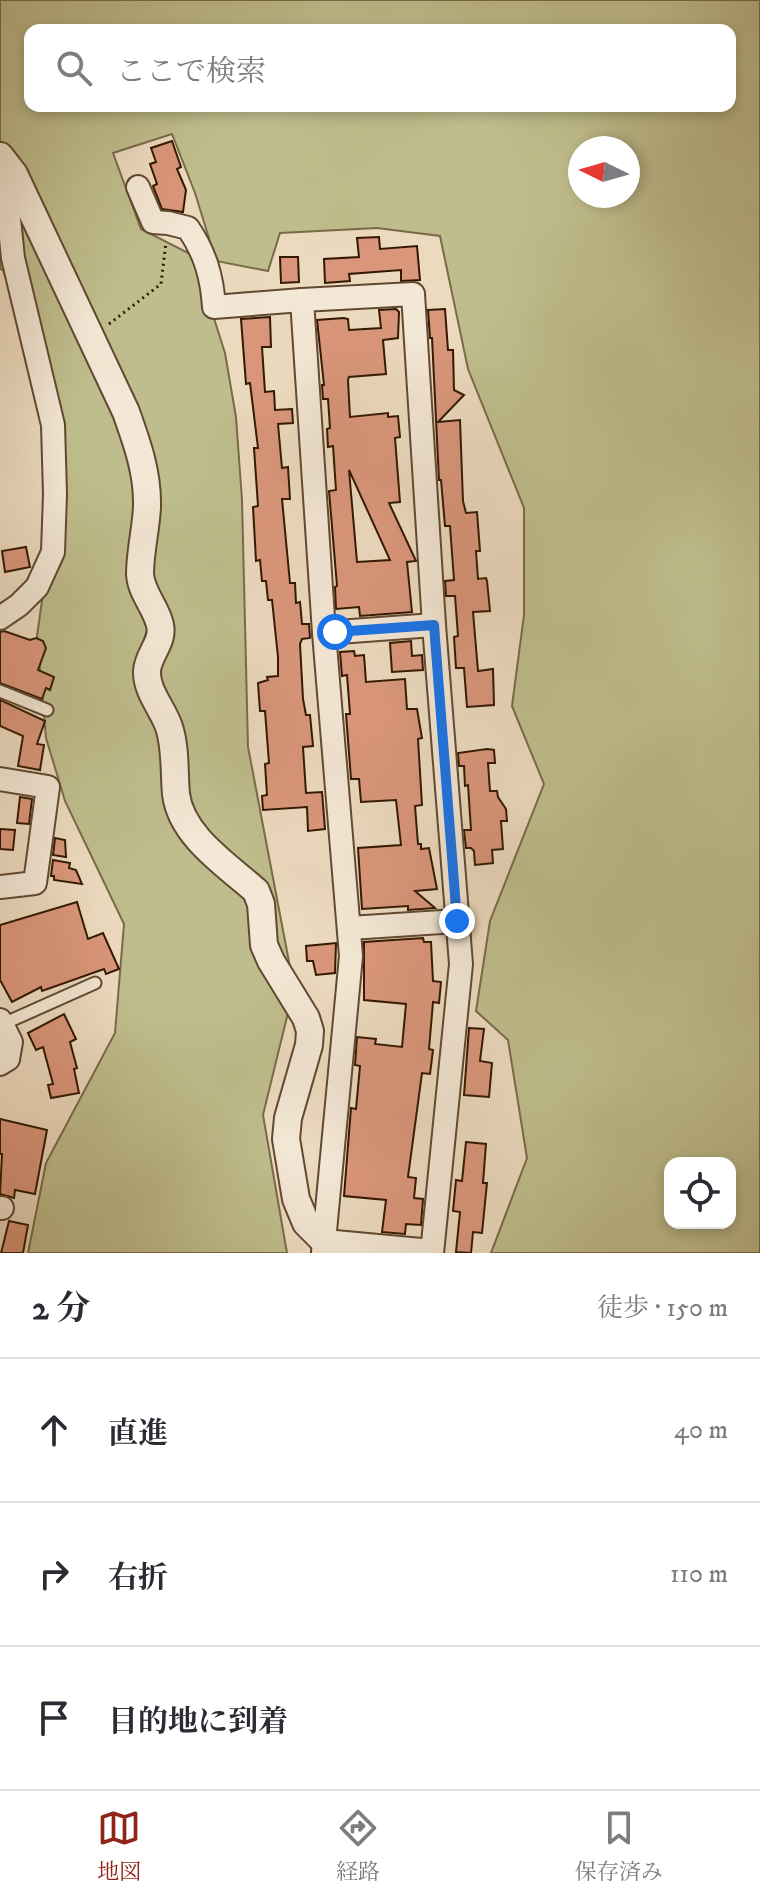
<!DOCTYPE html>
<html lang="ja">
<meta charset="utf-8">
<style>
:root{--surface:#fff;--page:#f2f2f3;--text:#2b2b33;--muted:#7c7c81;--line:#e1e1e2;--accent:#8f2418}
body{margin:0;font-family:"IM FELL DW Pica","Noto Serif JP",serif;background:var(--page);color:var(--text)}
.controls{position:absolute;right:24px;bottom:24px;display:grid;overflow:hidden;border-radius:16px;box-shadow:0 4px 12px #0003}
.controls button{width:72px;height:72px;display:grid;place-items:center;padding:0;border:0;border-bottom:2px solid var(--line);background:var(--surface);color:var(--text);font:40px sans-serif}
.compass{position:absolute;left:568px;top:136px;width:72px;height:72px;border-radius:50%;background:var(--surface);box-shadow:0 4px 12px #0003;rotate:275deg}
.stop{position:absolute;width:24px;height:24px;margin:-18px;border:6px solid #1a73e8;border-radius:50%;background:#fff}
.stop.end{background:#1a73e8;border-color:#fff;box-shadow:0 2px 8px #0008}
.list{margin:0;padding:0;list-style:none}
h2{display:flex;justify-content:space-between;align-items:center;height:104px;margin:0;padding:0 32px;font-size:34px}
h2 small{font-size:26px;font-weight:400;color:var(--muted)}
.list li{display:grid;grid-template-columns:52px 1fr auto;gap:24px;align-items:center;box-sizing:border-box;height:144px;padding:0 32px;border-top:2px solid var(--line)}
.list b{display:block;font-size:30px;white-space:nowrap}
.list em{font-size:26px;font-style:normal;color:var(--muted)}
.icon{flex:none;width:44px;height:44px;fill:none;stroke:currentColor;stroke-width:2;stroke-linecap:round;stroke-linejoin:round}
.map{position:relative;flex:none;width:760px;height:1253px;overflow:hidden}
.search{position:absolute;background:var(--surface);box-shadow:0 4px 12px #0003;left:24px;right:24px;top:24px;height:88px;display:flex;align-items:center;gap:20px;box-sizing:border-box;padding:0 28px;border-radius:16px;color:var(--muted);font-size:30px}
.sheet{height:536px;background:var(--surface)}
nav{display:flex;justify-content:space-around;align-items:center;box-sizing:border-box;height:112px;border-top:2px solid var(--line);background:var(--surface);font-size:22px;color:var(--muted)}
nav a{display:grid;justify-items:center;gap:4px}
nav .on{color:var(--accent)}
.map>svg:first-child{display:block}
.green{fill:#bfbd8d;stroke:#796b48;stroke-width:2;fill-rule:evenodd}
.building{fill:#da967b;stroke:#331902;stroke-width:2;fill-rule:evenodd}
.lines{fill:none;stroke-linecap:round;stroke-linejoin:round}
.service-casing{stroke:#614931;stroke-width:15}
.minor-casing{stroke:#614931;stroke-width:26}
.tertiary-casing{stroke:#614931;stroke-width:30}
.path{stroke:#331902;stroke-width:3;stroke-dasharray:2 4;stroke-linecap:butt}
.service{stroke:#f3e7d5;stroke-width:11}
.minor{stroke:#f3e7d5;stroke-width:22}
.tertiary{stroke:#f3e7d5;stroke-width:26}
.route{stroke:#1a73e8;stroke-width:10}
</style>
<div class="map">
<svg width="760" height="1253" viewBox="0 0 760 1253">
<rect width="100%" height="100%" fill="#ecdabf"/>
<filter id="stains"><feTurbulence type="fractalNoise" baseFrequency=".0025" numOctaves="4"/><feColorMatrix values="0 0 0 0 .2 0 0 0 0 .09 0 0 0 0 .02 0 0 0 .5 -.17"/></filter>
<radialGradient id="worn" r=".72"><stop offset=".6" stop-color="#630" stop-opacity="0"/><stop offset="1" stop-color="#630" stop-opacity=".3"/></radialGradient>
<path class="green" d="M 0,0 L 760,0 L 760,1253 L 491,1253 L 527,1158 L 508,1040 L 476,1011 L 490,921 L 544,784 L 512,706 L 524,615 L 524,508 L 468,369 L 440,236 L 377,228 L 280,233 L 268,271 L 216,261 L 195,193 L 172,134 L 113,153 L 141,229 L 194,256 L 225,353 L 236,417 L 242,500 L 248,747 L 294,988 L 263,1115 L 287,1253 L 28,1253 L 46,1163 L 115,1033 L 124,924 L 65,801 L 46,738 L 37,636 L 65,437 L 3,270 L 0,269 ZM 30,30 L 730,30 L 730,106 L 30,106 ZM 580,148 L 628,148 L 628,196 L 580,196 ZM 670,1163 L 730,1163 L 730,1223 L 670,1223 Z"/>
<g class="building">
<path d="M 172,141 L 181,167 L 177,169 L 186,190 L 183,212 L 162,209 L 153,186 L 157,184 L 150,164 L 156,162 L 151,148 Z"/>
<path d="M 379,237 L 380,249 L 417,246 L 420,280 L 401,281 L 401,270 L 349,274 L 350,281 L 325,283 L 324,259 L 359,257 L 357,238 Z"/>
<path d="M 280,257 L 298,257 L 299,282 L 281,283 Z"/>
<path d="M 396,309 L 399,312 L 398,338 L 383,340 L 386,374 L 349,377 L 348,380 L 350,417 L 388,413 L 388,417 L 398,416 L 400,437 L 395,438 L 400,502 L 389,503 L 416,561 L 407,562 L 412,612 L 360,616 L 359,607 L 336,609 L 335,587 L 337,586 L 329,491 L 336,490 L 333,446 L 328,447 L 327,429 L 330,428 L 328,399 L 323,399 L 322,385 L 324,385 L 317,320 L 344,318 L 348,319 L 349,330 L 381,328 L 379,310 ZM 349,470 L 390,560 L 357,562 Z"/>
<path d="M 445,309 L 448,350 L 453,350 L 454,390 L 464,395 L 438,422 L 460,420 L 463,501 L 466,513 L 477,512 L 480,551 L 476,551 L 478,579 L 486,578 L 487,581 L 490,611 L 473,612 L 478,671 L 493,669 L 494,705 L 467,707 L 464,668 L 456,668 L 454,637 L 458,636 L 455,596 L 446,596 L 445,581 L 454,580 L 450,526 L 445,526 L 441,480 L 439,480 L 432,338 L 430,338 L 428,310 Z"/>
<path d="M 270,317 L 271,347 L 262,347 L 265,392 L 274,391 L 275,410 L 292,409 L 293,423 L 278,424 L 282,468 L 288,467 L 290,499 L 282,499 L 290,583 L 295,583 L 296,603 L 300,602 L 302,624 L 309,624 L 310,638 L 302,639 L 300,644 L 303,699 L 306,715 L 310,715 L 313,746 L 303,747 L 306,793 L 322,792 L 325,829 L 308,831 L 307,807 L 263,810 L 262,796 L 267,795 L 265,764 L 269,763 L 265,711 L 260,711 L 258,683 L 268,680 L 267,677 L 278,676 L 278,657 L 272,600 L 268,600 L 266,581 L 262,581 L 260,560 L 256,561 L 253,507 L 258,506 L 254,448 L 258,448 L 250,383 L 246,384 L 241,319 Z"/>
<path d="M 26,547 L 30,567 L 5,572 L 2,551 Z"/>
<path d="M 4,631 L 30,640 L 36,638 L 43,641 L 46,648 L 38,670 L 54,677 L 50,690 L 46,688 L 42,699 L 0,683 L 0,632 Z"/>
<path d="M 411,641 L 412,656 L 422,655 L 423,670 L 392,672 L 390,643 Z"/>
<path d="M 354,651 L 355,656 L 364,655 L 366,682 L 405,679 L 407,709 L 417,709 L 422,738 L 418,739 L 422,805 L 415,806 L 418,844 L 421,844 L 421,849 L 429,848 L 437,889 L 415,891 L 435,908 L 408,910 L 408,906 L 362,909 L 358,848 L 401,845 L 396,800 L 361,802 L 359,779 L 351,779 L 346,714 L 350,714 L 347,675 L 342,676 L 340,652 Z"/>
<path d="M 0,700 L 45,721 L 37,744 L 44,745 L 40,770 L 18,766 L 23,736 L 0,726 Z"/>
<path d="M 487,749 L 494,750 L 495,763 L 488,763 L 490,791 L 497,791 L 498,797 L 506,809 L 507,821 L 501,821 L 503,849 L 492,850 L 493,863 L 475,865 L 474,851 L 471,848 L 466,848 L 464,830 L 471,830 L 468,785 L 465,786 L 464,766 L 459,766 L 458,753 Z"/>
<path d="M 20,797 L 32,799 L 29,824 L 17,823 Z"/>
<path d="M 0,829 L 15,830 L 13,850 L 0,849 Z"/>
<path d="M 55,838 L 65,840 L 66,857 L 53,855 Z"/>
<path d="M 53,860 L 70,863 L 69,868 L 76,870 L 82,884 L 54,880 L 54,876 L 51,876 Z"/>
<path d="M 77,902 L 88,939 L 103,933 L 119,969 L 106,974 L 104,969 L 42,991 L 41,987 L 12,1002 L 0,980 L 0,925 Z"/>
<path d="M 423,938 L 424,942 L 431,942 L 433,981 L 441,982 L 439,1003 L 433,1002 L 429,1049 L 433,1050 L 430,1074 L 422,1073 L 408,1177 L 416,1178 L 414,1198 L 423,1199 L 421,1225 L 406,1224 L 405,1234 L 382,1232 L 386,1200 L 344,1196 L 351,1108 L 356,1109 L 360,1066 L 355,1065 L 357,1037 L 376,1039 L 375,1044 L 402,1047 L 406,1004 L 364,1000 L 364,942 Z"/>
<path d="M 336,943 L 335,973 L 316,975 L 313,961 L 307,961 L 306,946 Z"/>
<path d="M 64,1014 L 76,1039 L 70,1042 L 77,1068 L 74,1069 L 79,1093 L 51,1098 L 48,1085 L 53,1084 L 43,1047 L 36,1050 L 28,1033 Z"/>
<path d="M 469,1028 L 484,1029 L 480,1061 L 492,1063 L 489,1097 L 464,1095 Z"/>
<path d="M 0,1119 L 47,1130 L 35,1194 L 15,1190 L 14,1198 L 0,1194 L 2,1154 L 0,1154 Z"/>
<path d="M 466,1142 L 486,1144 L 483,1183 L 487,1183 L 482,1233 L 473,1232 L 471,1253 L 456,1252 L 460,1212 L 453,1211 L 456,1180 L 462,1181 Z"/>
<path d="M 9,1221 L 28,1225 L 23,1253 L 1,1253 Z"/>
</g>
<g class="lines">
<g class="service-casing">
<g id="service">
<path d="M 0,691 L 47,710"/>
<path d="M 3,1024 L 95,983"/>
</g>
</g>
<g class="minor-casing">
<g id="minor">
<path d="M 0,184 L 8,209 L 13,258 L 53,425 L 55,494 L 53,552 L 37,587 L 19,605 L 0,618"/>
<path d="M 138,187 L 153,222 L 168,223 L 188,228 C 205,253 212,276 214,307 L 302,300"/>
<path d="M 324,633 L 434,625"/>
<path d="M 0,779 L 48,787 L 35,883 L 0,887"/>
<path d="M 350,928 L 457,921"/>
<path d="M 0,1020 L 11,1042 L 8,1059 L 0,1064"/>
<path d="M 0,1208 L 2,1208"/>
<path d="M 324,1241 L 432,1251"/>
<path d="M 323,1252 L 351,956 L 324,633 L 302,300 L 413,294 L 434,625 L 461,964 L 432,1253"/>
</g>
</g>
<g class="tertiary-casing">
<path id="tertiary" d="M 0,156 L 14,174 L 126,412 C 137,443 148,473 147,507 C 146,529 140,552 140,574 C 141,593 156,607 160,625 C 164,642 148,654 147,671 C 146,691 163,709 169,727 C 176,748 174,772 176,794 C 181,836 227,865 256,891 L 261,904 L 264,945 L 271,961 L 306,1018 L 310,1031 L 309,1045 L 288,1118 L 286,1139 L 296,1199 L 306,1223 L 324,1241"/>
</g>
<path class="path" d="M 109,324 L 161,284 L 166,242"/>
<use href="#service" class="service"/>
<use href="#minor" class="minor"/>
<use href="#tertiary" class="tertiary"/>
</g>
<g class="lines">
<path class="route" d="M 335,632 L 434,625 L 457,921"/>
</g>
<rect width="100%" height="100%" filter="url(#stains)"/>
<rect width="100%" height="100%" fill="url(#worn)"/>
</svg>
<div class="controls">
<button><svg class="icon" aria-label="locate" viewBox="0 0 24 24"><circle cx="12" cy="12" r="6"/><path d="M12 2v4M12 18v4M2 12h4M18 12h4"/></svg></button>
</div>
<svg class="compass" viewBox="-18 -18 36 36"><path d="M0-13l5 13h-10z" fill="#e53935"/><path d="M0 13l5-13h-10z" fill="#7c7c81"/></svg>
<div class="stop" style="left:335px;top:632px"></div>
<div class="stop end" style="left:457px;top:921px"></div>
<div class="search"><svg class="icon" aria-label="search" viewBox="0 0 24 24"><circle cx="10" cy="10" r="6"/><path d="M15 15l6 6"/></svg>ここで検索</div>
</div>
<section class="sheet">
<h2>2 分<small>徒歩 · 150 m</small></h2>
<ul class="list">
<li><svg class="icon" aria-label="ahead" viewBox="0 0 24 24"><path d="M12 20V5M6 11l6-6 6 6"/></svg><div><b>直進</b></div><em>40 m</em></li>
<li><svg class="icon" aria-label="right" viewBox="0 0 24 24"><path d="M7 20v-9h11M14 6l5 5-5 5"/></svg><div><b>右折</b></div><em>110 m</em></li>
<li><svg class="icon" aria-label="arrive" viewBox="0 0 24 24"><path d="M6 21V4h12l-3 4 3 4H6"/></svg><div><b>目的地に到着</b></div></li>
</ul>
</section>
<nav>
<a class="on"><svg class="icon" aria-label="map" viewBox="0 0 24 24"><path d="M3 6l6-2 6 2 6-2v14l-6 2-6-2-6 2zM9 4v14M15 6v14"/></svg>地図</a>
<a><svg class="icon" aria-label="directions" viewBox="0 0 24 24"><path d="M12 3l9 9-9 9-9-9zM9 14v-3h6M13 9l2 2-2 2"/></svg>経路</a>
<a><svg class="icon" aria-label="saved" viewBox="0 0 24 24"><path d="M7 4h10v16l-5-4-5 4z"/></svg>保存済み</a>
</nav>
